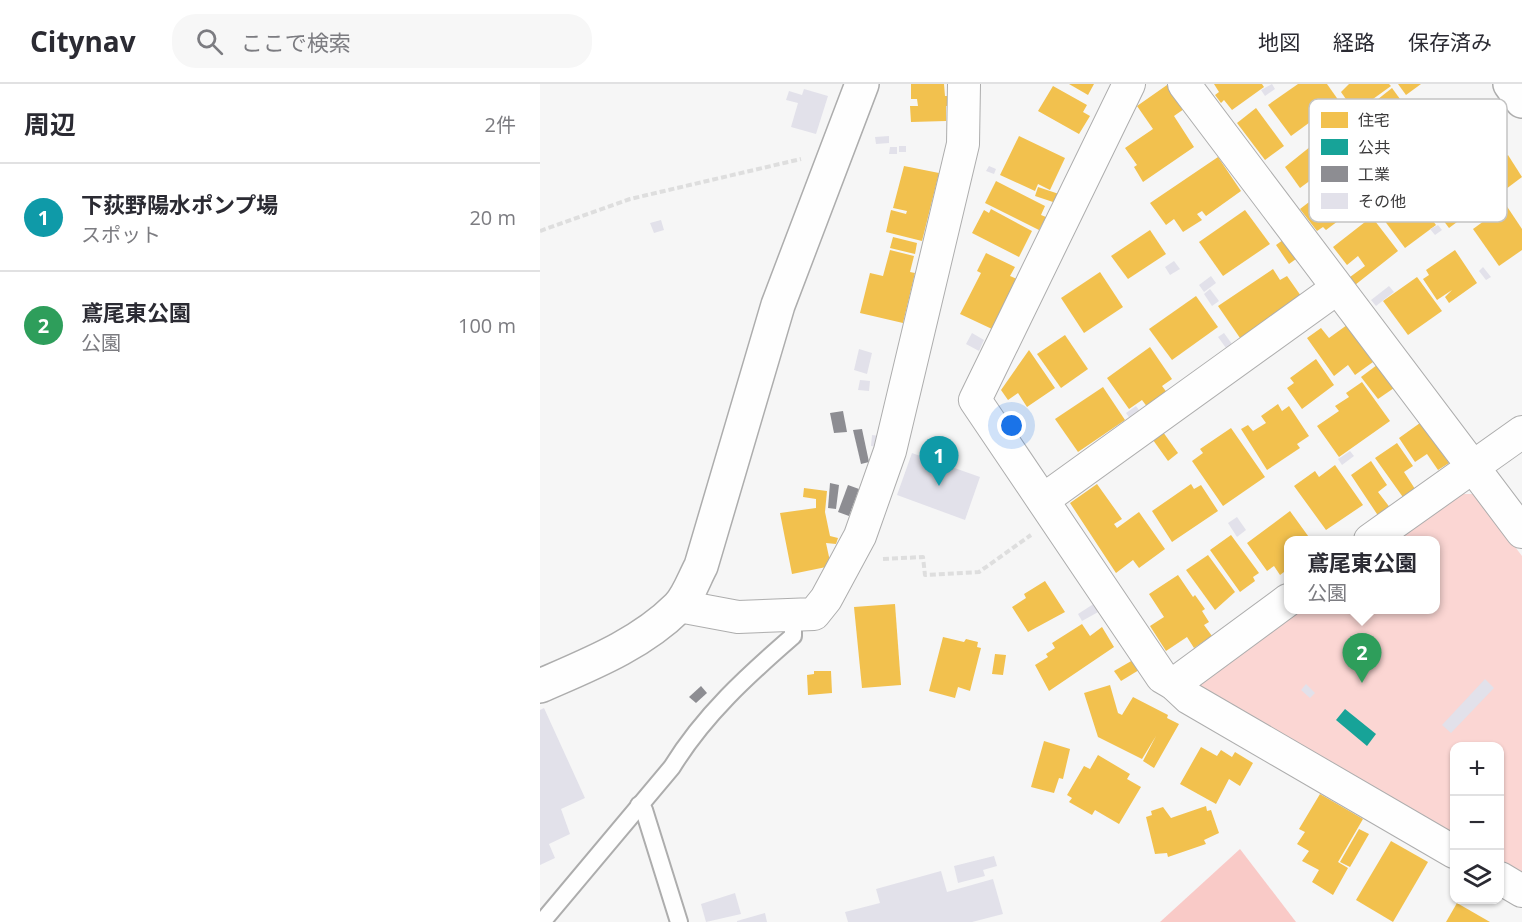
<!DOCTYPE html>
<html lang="ja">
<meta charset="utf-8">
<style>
:root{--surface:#fff;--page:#f7f7f7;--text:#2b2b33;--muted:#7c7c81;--line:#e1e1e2;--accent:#7c7c7c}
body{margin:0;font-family:"Open Sans","Noto Sans JP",sans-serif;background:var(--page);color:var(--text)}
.controls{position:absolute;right:18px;bottom:18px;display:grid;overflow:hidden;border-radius:12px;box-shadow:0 2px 4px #0004}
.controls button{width:54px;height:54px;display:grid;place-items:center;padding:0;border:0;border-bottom:2px solid var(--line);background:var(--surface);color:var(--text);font:30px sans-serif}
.you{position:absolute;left:472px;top:342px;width:21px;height:21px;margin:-15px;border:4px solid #fff;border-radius:50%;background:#1a73e8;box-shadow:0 0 0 9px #1a73e833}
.badge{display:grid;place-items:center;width:39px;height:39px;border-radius:50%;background:var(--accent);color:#fff;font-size:20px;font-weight:700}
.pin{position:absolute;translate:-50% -50px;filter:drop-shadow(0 2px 3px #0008)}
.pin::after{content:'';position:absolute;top:32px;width:21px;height:18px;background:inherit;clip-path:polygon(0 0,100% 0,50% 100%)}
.popup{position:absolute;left:744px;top:452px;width:156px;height:78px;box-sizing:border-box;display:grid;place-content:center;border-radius:12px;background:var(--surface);filter:drop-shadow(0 2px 4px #0005);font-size:20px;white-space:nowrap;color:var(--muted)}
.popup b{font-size:22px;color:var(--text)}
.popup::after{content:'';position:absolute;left:50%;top:100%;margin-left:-12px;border:12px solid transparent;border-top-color:var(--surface)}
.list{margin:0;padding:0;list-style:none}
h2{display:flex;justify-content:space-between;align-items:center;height:78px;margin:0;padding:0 24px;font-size:26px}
h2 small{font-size:20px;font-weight:400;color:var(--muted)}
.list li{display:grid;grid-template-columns:39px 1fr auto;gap:18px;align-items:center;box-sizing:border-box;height:108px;padding:0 24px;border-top:2px solid var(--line)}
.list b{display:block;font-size:22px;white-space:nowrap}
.list p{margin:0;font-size:20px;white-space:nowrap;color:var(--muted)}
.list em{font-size:20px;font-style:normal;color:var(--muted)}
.icon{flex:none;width:33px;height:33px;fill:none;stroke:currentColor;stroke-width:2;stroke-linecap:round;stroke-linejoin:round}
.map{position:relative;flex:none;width:982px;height:838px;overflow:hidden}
header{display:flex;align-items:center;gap:36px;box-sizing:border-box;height:84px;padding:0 30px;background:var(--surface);border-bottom:2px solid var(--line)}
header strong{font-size:28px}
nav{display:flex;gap:33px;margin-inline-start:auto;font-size:21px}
.search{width:420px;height:54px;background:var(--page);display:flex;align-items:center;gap:15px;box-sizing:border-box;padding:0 21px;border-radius:24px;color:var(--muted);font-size:22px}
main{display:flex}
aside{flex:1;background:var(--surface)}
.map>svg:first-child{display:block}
.green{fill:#fbd6d3}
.forest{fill:#f9cac7}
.homes{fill:#f2c14e}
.public{fill:#17a398}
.industry{fill:#8d8d92}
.building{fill:#e2e1ea}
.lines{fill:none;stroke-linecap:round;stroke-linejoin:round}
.service-casing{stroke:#adadad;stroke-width:20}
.minor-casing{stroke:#adadad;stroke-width:34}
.tertiary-casing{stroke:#adadad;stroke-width:36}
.path{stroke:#dedede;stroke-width:4;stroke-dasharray:6 3;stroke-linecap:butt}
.service{stroke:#fefefe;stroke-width:16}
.minor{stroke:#fefefe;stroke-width:32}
.tertiary{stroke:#fefefe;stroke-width:33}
.key{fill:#fff;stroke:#c4c4c4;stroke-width:1.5}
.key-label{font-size:16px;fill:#3b3a3b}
</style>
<header>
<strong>Citynav</strong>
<div class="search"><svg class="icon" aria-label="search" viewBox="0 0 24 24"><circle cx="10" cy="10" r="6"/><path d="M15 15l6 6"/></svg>ここで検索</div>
<nav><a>地図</a><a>経路</a><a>保存済み</a></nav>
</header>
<main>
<aside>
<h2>周辺<small>2件</small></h2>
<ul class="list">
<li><span class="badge" style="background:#0f9aa8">1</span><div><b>下荻野陽水ポンプ場</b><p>スポット</p></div><em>20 m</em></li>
<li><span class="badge" style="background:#2e9e5b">2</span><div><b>鳶尾東公園</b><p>公園</p></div><em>100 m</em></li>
</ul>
</aside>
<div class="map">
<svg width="982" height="838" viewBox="0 0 982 838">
<rect width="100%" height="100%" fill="#f6f6f6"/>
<path class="green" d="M 921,410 L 935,410 L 982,472 L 982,788 L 960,775 L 960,662 L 914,662 L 914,749 L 660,604 L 662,593 L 758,526 L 896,526 L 896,456 L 855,456 Z"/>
<path class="forest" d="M 700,765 L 756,838 L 620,838 Z"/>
<g class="homes">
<path d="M 371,0 L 404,0 L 405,12 L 411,12 L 411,22 L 406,22 L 406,37 L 371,38 L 370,22 L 378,22 L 377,15 L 371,15 Z"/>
<path d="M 529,0 L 554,0 L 548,11 Z"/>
<path d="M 674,0 L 722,0 L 724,3 L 692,26 L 684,16 L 681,19 L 675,11 L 679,8 Z"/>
<path d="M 758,0 L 787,0 L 799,17 L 751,52 L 728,21 Z"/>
<path d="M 809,0 L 849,0 L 851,2 L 815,28 L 801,8 Z"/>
<path d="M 858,0 L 881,0 L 866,11 Z"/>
<path d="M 627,1 L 644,25 L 634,32 L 654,63 L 603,98 L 594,83 L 597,81 L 585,64 L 613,45 L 597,22 Z"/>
<path d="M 513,2 L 547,21 L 543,28 L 550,32 L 539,50 L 498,27 Z"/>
<path d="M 852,4 L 868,26 L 832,51 L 818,31 Z"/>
<path d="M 891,19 L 914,51 L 861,89 L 838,56 Z"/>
<path d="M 716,24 L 744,62 L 725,76 L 697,39 Z"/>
<path d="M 807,24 L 829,55 L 806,72 L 784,41 Z"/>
<path d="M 479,52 L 525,74 L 510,106 L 498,100 L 495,107 L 460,91 Z"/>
<path d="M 781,54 L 798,76 L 760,104 L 745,83 Z"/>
<path d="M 839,67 L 857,94 L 824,116 L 806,92 Z"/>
<path d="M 968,71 L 982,93 L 966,105 L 950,85 Z"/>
<path d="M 678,73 L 701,107 L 666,132 L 662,127 L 657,130 L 662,136 L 643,148 L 634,135 L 626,141 L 610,119 Z"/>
<path d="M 364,82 L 399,89 L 382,157 L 346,148 L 351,126 L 366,130 L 367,127 L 353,124 Z"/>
<path d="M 936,82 L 957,108 L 909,144 L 882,108 L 904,92 L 911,101 Z"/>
<path d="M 456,97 L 505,122 L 501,131 L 506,133 L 499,146 L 445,119 Z"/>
<path d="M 806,98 L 822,119 L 786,146 L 783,143 L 777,147 L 760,125 L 773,115 L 776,120 Z"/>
<path d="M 498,103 L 519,110 L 516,119 L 495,112 Z"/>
<path d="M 869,104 L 896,141 L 865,164 L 838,128 Z"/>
<path d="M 966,121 L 982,145 L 982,166 L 959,182 L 933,145 Z"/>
<path d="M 825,124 L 858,167 L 815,201 L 810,193 L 825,182 L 818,172 L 807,181 L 793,163 L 825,138 L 819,128 Z"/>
<path d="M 451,125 L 492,147 L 479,173 L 432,149 L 444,126 L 449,129 Z"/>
<path d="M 705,126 L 730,160 L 683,192 L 659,158 Z"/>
<path d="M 610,146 L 626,170 L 588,195 L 571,172 Z"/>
<path d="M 353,153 L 377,159 L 375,170 L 350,164 Z"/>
<path d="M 743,156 L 756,175 L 749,180 L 736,161 Z"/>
<path d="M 350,166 L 374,172 L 370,188 L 375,189 L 363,239 L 320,229 L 330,189 L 343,192 Z"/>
<path d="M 915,166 L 937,199 L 909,219 L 905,213 L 912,206 L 897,216 L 883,195 L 889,191 L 886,186 Z"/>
<path d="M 446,169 L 475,183 L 470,192 L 477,195 L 452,245 L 420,230 L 441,189 L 437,187 Z"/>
<path d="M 733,185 L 740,196 L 747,192 L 761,212 L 700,254 L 678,222 Z"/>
<path d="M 560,188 L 583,223 L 544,249 L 521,214 Z"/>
<path d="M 877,193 L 902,227 L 868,251 L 843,217 Z"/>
<path d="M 656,212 L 678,243 L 632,276 L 609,245 Z"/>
<path d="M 807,241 L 833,278 L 815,291 L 808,281 L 794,292 L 767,254 L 781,244 L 789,254 Z"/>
<path d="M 525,251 L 548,285 L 521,304 L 497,270 Z"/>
<path d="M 610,263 L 632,295 L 622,302 L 628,310 L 608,324 L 602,316 L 589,325 L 567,294 Z"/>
<path d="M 489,266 L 515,304 L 487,323 L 478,309 L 468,316 L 461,306 Z"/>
<path d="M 776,275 L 794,301 L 762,325 L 747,304 L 754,299 L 750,294 Z"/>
<path d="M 837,281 L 854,304 L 838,315 L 821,293 Z"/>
<path d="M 822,298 L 850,337 L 799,373 L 777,342 L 799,327 L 795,322 L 809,313 L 806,309 Z"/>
<path d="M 563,303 L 585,336 L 538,368 L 515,335 Z"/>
<path d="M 738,320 L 742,327 L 749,322 L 769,352 L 757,360 L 760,364 L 727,386 L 701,345 L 708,341 L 713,347 L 726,339 L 721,332 Z"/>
<path d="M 880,339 L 909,379 L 898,386 L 887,370 L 875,378 L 859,354 Z"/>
<path d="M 691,344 L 725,393 L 683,422 L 652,377 L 663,369 L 660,365 Z"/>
<path d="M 623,348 L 638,369 L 628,377 L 613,356 Z"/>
<path d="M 857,359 L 873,382 L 864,388 L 877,408 L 865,416 L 835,374 Z"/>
<path d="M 831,377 L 847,401 L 838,408 L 851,425 L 839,433 L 811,391 Z"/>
<path d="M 795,381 L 823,421 L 786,446 L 754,402 L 775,387 L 779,393 Z"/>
<path d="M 557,400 L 582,435 L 574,440 L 577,444 L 599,428 L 625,465 L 599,484 L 593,476 L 576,489 L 530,419 Z"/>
<path d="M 651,400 L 654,405 L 661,401 L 678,427 L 632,458 L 612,427 Z"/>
<path d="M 264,404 L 287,407 L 285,428 L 290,452 L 298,454 L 296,460 L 286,459 L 291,482 L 252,490 L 240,429 L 276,424 L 276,415 L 263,413 Z"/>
<path d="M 750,427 L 771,456 L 748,456 L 748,485 L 740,491 L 734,482 L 727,487 L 707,459 Z"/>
<path d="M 691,451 L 719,489 L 713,493 L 715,497 L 700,508 L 670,466 Z"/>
<path d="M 668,471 L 695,508 L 675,526 L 646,486 Z"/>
<path d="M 638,491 L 653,513 L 655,511 L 665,525 L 662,527 L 669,538 L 664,541 L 672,552 L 654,564 L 647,553 L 626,567 L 610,542 L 624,533 L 609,510 Z"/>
<path d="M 505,497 L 525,528 L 488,548 L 472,523 L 486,514 L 484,510 Z"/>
<path d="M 355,520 L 361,601 L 322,604 L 314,523 Z"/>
<path d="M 542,540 L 550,552 L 562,543 L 574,563 L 509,607 L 495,581 L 508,573 L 506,570 L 515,564 L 512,559 Z"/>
<path d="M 403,553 L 424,558 L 426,555 L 438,558 L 437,563 L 441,564 L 430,607 L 418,603 L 415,614 L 389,607 Z"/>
<path d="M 455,570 L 466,571 L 463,591 L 452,590 Z"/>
<path d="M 593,576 L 599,586 L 581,597 L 574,587 Z"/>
<path d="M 274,587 L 291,587 L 292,609 L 268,611 L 267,591 L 274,590 Z"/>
<path d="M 570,601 L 578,629 L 582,631 L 593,613 L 628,631 L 627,634 L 639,640 L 614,684 L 603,677 L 616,652 L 602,675 L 558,653 L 544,609 Z"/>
<path d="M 504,657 L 530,665 L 523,695 L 519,694 L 514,709 L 491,703 Z"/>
<path d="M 661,663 L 677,672 L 681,666 L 692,673 L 695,668 L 713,679 L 700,702 L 689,695 L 676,720 L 640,700 Z"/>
<path d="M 558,671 L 590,690 L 587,695 L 601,703 L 579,740 L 555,726 L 552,731 L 529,718 L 532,714 L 527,711 L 544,682 L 550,685 Z"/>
<path d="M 780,710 L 823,735 L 798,778 L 808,784 L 793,811 L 772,798 L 779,786 L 762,777 L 769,767 L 757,760 L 765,748 L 759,745 Z"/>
<path d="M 666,722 L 667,727 L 671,726 L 679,749 L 664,756 L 666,760 L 628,773 L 627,769 L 615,770 L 606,733 L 612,731 L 611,727 L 623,723 L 631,734 Z"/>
<path d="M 819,745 L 829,750 L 810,783 L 800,778 Z"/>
<path d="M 851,757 L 888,778 L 853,838 L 816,816 Z"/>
<path d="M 917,819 L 950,838 L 906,838 Z"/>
</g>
<path class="public" d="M 805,625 L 836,650 L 827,662 L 796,636 Z"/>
<g class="industry">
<path d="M 303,327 L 307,348 L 294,349 L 290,329 Z"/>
<path d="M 322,345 L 329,378 L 321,380 L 313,346 Z"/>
<path d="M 290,399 L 299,401 L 296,425 L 288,424 Z"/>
<path d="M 308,401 L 319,405 L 309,432 L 298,428 Z"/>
<path d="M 161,602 L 167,609 L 156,619 L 149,613 Z"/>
</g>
<g class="building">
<path d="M 732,0 L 735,5 L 725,12 L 721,6 Z"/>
<path d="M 264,5 L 288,12 L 276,50 L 251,43 L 258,19 L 246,16 L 249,7 L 262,11 Z"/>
<path d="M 349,52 L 349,59 L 336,60 L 335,53 Z"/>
<rect x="359" y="62" width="7" height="6"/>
<path d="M 350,63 L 357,63 L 357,70 L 349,70 Z"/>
<path d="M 449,82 L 456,85 L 454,90 L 446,87 Z"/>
<path d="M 121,136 L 124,146 L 114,149 L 110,139 Z"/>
<path d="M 898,141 L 902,146 L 895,151 L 890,145 Z"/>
<path d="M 634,177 L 640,185 L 630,191 L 625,183 Z"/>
<path d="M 943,183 L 951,193 L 946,196 L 939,187 Z"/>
<path d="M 671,192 L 676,199 L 664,208 L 659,201 Z"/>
<path d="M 849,202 L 854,208 L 836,222 L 831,216 Z"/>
<path d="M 670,205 L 679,217 L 672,222 L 664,210 Z"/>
<path d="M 432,249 L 444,256 L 439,267 L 426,260 Z"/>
<path d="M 684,249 L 692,260 L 686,264 L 678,253 Z"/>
<path d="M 319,265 L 332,269 L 327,290 L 314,286 Z"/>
<path d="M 320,296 L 330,297 L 329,307 L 318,306 Z"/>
<path d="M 596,322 L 601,329 L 591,336 L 586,329 Z"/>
<path d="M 332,351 L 340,352 L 338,363 L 331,362 Z"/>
<path d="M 810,367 L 814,372 L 802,381 L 798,375 Z"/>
<path d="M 372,369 L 440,393 L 425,436 L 357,411 Z"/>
<path d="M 697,433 L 706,446 L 697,453 L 688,439 Z"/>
<path d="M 555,519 L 560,527 L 542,537 L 538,530 Z"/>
<path d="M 945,595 L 954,604 L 911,649 L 902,641 Z"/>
<path d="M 766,600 L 775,609 L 770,614 L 761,606 Z"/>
<path d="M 4,624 L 45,714 L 21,725 L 30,750 L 9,760 L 15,774 L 0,781 L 0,626 Z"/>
<path d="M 454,772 L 457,782 L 443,786 L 445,792 L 418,799 L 414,782 Z"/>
<path d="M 401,787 L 407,808 L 453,795 L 463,830 L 432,838 L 308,838 L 305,828 L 340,819 L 336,805 Z"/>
<path d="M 195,809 L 201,830 L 166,838 L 161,820 Z"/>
<path d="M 225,829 L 227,838 L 197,838 L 197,837 Z"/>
</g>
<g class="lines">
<g class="service-casing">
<g id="service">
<path d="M 99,721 L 104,726 L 139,838"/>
<path d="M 2,838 L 132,683 C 164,631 207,592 253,552 L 253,532"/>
</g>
</g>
<g class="minor-casing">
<g id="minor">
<path d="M 589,0 L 435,316 L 622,593 L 634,600 L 649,614 L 914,768"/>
<path d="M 644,0 L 982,448"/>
<path d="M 503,416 L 796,205"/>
<path d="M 830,456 L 982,348"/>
<path d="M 139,522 L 198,533 L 274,530 L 286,515 L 320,452 L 350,367 L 423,60 L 424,0"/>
<path d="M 634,600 L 748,516"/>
<path d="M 960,794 L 982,807"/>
</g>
</g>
<g class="tertiary-casing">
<g id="tertiary">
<path d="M 970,0 L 982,17"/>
<path d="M 0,602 C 48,581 100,561 138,523 C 148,513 154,495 161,482 L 238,221 L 322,0"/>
</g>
</g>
<g class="path">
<path d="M 0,147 L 90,115 L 261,75"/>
<path d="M 343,475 L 383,473 L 385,491 L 439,488 L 491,451"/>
</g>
<use href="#service" class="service"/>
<use href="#minor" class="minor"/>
<use href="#tertiary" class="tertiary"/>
</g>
<rect x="769" y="15" width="198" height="123" rx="9" class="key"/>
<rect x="781" y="28" width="27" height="16" fill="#f2c14e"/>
<rect x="781" y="55" width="27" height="16" fill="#17a398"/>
<rect x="781" y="82" width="27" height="16" fill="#8d8d92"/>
<rect x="781" y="109" width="27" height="16" fill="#e2e1ea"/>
<g class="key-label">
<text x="818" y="42">住宅</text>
<text x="818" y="69">公共</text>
<text x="818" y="96">工業</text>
<text x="818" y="123">その他</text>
</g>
</svg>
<div class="controls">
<button>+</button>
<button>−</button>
<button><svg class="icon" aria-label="layers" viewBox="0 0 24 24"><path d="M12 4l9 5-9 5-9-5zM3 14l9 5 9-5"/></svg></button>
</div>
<div class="you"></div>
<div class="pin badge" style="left:399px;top:402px;background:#0f9aa8">1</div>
<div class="pin badge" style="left:822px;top:599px;background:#2e9e5b">2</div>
<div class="popup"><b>鳶尾東公園</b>公園</div>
</div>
</main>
